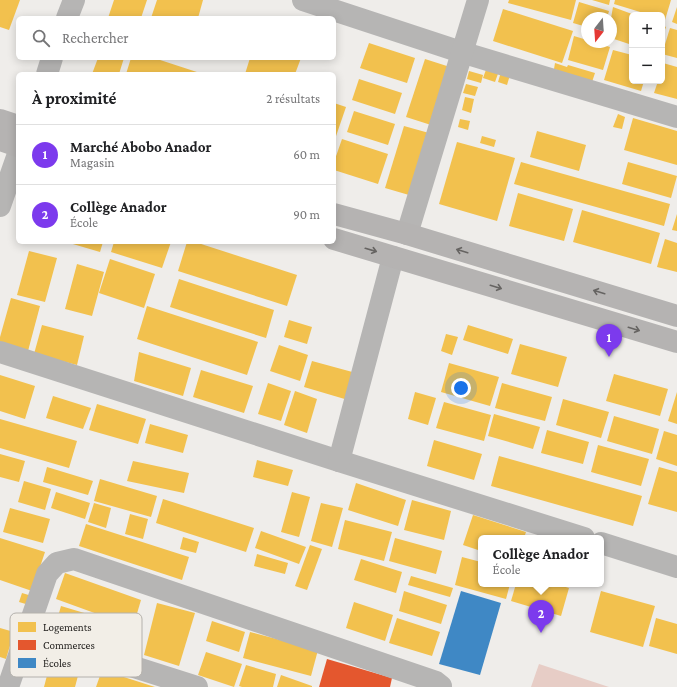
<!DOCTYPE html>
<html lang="fr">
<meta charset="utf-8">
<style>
:root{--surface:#fff;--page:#f6f6f6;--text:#202124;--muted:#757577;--line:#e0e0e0;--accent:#7c3aed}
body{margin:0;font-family:"Crimson Pro",serif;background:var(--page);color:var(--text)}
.controls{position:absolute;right:12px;top:12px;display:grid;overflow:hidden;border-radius:6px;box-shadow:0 2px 10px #0003}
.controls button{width:36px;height:36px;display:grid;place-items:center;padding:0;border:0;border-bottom:1px solid var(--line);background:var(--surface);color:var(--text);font:20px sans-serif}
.compass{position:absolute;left:581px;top:12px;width:36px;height:36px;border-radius:50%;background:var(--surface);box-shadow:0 2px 10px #0003;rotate:197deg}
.you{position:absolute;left:461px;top:388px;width:14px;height:14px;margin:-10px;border:3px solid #fff;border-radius:50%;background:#1a73e8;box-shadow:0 0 0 6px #1a73e833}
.badge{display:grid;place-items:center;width:26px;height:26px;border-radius:50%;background:var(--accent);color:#fff;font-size:13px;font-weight:700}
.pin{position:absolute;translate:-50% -33px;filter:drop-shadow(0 1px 2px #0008)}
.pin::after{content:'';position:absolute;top:21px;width:14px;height:12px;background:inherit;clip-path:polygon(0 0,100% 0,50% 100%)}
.popup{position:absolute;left:478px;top:535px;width:126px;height:52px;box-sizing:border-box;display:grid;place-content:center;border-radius:6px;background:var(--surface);filter:drop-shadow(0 1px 3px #0005);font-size:13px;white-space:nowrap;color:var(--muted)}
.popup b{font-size:15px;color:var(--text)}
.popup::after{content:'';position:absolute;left:50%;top:100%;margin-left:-8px;border:8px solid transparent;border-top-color:var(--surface)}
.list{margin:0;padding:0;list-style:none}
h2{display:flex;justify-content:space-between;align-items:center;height:52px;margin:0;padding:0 16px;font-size:17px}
h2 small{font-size:13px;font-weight:400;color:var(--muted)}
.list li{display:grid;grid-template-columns:26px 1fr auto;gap:12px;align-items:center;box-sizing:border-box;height:60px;padding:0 16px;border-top:1px solid var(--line)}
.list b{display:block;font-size:15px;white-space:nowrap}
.list p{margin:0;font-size:13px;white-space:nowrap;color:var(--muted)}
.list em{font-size:13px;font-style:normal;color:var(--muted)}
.icon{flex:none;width:22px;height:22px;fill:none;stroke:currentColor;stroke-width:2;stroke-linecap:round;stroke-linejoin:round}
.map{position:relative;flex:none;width:677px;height:687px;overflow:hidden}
.search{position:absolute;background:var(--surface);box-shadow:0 2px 10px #0003;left:16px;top:16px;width:320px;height:44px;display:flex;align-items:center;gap:10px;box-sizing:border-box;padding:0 14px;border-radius:6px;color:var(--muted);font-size:15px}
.panel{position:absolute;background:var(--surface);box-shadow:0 2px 10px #0003;left:16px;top:72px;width:320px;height:172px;border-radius:6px}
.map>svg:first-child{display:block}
.green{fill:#e7cdc6}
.homes{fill:#f2c14e}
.shops{fill:#e4572e}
.schools{fill:#3f88c5}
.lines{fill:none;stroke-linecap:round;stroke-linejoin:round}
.minor{stroke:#b6b5b4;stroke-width:22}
.secondary{stroke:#b5b3b2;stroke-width:22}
.oneway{stroke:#666462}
.key{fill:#f2eee7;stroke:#b4b1ac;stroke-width:1}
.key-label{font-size:11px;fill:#252321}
</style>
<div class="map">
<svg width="677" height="687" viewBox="0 0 677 687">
<rect width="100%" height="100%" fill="#efedea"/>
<path class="green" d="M 539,664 L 609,687 L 531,687 Z"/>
<g class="homes">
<path d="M 0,0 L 20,0 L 9,30 L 0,27 Z"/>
<path d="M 114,0 L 147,0 L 141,18 L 108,18 Z"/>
<path d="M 157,0 L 203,0 L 198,18 L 151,18 Z"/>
<path d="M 509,0 L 576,0 L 571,20 L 508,3 Z"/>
<path d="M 592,0 L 610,0 L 609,5 Z"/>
<path d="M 615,0 L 671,0 L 665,20 L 662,19 L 662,15 L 650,15 L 614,4 Z"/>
<path d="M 579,2 L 609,11 L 607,18 L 587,18 L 587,27 L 573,23 Z"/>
<path d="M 613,7 L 632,14 L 632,45 L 611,38 L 611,18 Z"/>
<path d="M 677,7 L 677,24 L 672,22 Z"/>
<path d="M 503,9 L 573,31 L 562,63 L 493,41 Z"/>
<path d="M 662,25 L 666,27 L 662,38 Z"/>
<path d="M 670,28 L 677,30 L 677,58 L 662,54 Z"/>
<path d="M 574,36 L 587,40 L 587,42 L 594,42 L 610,47 L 603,70 L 568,60 Z"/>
<path d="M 369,43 L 415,58 L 407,83 L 360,68 Z"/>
<path d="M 613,50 L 632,55 L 632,81 L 644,81 L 641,91 L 604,80 Z"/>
<path d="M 98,58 L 124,58 L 119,74 L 92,74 Z"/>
<path d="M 131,58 L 154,58 L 203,74 L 126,74 Z"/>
<path d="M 250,58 L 301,58 L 295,74 L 245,74 Z"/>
<path d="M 425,59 L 450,67 L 431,125 L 406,117 Z"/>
<path d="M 555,63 L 567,67 L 568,65 L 595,73 L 592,82 L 554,69 Z"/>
<path d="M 663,63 L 677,67 L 677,99 L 654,93 L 658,81 L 662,81 Z"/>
<path d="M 487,67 L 499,71 L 495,82 L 483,78 Z"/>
<path d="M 469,71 L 483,75 L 481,83 L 467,79 Z"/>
<path d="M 501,72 L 510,75 L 507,85 L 498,82 Z"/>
<path d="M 359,79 L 402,93 L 395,114 L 352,100 Z"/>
<path d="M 466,84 L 478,87 L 475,96 L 463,93 Z"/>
<path d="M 465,97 L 474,99 L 471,113 L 462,110 Z"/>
<path d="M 334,103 L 346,107 L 334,142 Z"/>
<path d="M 354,111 L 395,124 L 388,145 L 347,132 Z"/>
<path d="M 618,114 L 625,117 L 622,129 L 613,127 Z"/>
<path d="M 633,118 L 677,131 L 677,165 L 624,150 Z"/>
<path d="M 460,119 L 470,121 L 468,130 L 458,127 Z"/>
<path d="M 404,126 L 429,133 L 409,195 L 385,188 Z"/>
<path d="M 537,131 L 586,145 L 579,171 L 530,157 Z"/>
<path d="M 482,136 L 496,140 L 494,147 L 480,143 Z"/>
<path d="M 342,139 L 388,154 L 378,184 L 334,170 L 334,162 Z"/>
<path d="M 457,142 L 515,158 L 497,221 L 439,204 Z"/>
<path d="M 521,162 L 670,204 L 664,226 L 514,184 Z"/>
<path d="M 628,162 L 677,176 L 671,198 L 622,184 Z"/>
<path d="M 518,193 L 573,209 L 564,241 L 509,226 Z"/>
<path d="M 582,210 L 660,233 L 651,264 L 573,242 Z"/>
<path d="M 677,214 L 677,231 L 672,230 Z"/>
<path d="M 665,239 L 677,243 L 677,272 L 657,267 Z"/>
<path d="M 66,242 L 103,242 L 100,252 Z"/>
<path d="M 114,242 L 171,242 L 162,268 L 111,252 Z"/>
<path d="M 187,242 L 195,242 L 297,275 L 287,306 L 178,271 Z"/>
<path d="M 29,251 L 57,258 L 45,302 L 17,295 Z"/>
<path d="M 110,259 L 155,274 L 144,308 L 99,293 Z"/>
<path d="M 77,264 L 104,272 L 92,316 L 65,309 Z"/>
<path d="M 179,279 L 274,310 L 266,338 L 170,307 Z"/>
<path d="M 11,298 L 40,306 L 28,351 L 0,344 L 0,337 Z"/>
<path d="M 147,306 L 258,342 L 247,375 L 137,339 Z"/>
<path d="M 289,320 L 312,327 L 307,344 L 284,337 Z"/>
<path d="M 42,325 L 84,336 L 77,365 L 34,354 Z"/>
<path d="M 468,325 L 513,339 L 508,354 L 463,340 Z"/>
<path d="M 446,334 L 458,337 L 452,355 L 441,351 Z"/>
<path d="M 520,344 L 567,357 L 558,387 L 511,374 Z"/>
<path d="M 279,345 L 308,355 L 300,381 L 270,371 Z"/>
<path d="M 139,352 L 191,368 L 183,396 L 134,381 Z"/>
<path d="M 312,361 L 356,373 L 348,400 L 304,387 Z"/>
<path d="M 449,363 L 499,377 L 490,406 L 441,392 Z"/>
<path d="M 201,370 L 253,386 L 244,413 L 193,397 Z"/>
<path d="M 614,374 L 668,389 L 660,416 L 606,401 Z"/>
<path d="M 0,375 L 35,386 L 25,419 L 0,411 Z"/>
<path d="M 268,383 L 291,391 L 281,421 L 258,414 Z"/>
<path d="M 502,383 L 552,397 L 545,421 L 495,408 Z"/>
<path d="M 295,391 L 317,399 L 307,433 L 284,425 Z"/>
<path d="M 415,392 L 436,398 L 428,425 L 408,419 Z"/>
<path d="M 677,392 L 677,424 L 668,421 Z"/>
<path d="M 53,396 L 91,408 L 83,429 L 46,418 Z"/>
<path d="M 563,399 L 609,412 L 601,438 L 556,425 Z"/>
<path d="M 444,402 L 491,415 L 484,441 L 436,428 Z"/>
<path d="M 97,404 L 146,419 L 138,444 L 89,430 Z"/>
<path d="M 494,414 L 540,427 L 533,449 L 488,436 Z"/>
<path d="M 614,416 L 659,429 L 652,454 L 607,441 Z"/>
<path d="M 0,419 L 77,441 L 69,468 L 0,448 Z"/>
<path d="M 150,424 L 188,435 L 183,453 L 145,443 Z"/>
<path d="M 547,430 L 589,442 L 583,464 L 541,453 Z"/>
<path d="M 664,431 L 677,435 L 677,466 L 656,459 Z"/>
<path d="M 434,440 L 482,454 L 474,480 L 427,466 Z"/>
<path d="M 598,445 L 649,459 L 641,486 L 591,472 Z"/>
<path d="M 0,454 L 25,461 L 19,482 L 0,477 Z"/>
<path d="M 499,456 L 642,496 L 633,526 L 491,486 Z"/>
<path d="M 257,460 L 293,470 L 288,486 L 253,477 Z"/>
<path d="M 133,461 L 189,473 L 184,493 L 127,481 Z"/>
<path d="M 47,467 L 93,481 L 88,495 L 43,482 Z"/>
<path d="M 659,467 L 677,472 L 677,512 L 648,504 Z"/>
<path d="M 100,479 L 157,496 L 151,517 L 94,501 Z"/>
<path d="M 24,481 L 51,489 L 45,510 L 18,502 Z"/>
<path d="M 356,483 L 406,500 L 398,526 L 348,510 Z"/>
<path d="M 56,492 L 90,503 L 85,519 L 51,508 Z"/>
<path d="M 292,492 L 310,497 L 299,537 L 281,532 Z"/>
<path d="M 163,499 L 254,528 L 246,552 L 156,523 Z"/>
<path d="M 412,500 L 451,511 L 444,540 L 404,530 Z"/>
<path d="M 94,503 L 111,508 L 106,528 L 88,522 Z"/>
<path d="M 321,503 L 343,508 L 332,547 L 311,541 Z"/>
<path d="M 10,508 L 50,519 L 43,543 L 3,532 Z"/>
<path d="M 130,514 L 148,519 L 143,539 L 125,534 Z"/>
<path d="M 473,515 L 526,532 L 524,538 L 481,538 L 481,551 L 463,545 Z"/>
<path d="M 345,520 L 392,532 L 384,561 L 338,549 Z"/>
<path d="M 86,524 L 189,557 L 182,580 L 79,546 Z"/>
<path d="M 261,531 L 306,547 L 299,564 L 255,548 Z"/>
<path d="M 183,537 L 199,542 L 196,553 L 180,549 Z"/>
<path d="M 0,538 L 45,552 L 32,591 L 0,580 Z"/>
<path d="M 395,538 L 442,551 L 436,574 L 389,561 Z"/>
<path d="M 310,545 L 322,549 L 307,590 L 295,586 Z"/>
<path d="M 257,554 L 288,563 L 285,574 L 254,566 Z"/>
<path d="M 462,557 L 481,562 L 481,584 L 510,584 L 506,599 L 455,585 Z"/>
<path d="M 361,559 L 402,572 L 396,593 L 354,580 Z"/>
<path d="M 65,573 L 141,600 L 133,627 L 56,599 Z"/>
<path d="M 411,576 L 453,588 L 450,597 L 408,585 Z"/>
<path d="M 516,584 L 556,584 L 569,588 L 561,616 L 511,601 Z"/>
<path d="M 404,591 L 447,605 L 441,624 L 399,611 Z"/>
<path d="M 601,591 L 655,606 L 643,647 L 590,632 Z"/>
<path d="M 22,593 L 32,596 L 29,605 L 19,602 Z"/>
<path d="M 354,602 L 393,615 L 385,641 L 346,628 Z"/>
<path d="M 157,603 L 195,613 L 179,666 L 144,655 Z"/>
<path d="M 61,606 L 101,618 L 95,639 L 55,627 Z"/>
<path d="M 397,618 L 440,632 L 432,656 L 389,643 Z"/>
<path d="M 656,618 L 677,624 L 677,654 L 649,646 Z"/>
<path d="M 212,621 L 245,632 L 239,652 L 206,641 Z"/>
<path d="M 0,628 L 14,632 L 6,659 L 0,657 Z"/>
<path d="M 250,632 L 318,650 L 311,676 L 243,658 Z"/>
<path d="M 206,652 L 242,664 L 234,687 L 198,675 Z"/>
<path d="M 50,664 L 79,672 L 75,687 L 44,687 Z"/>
<path d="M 246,665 L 276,674 L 273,687 L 242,687 L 239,686 Z"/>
<path d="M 102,670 L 155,687 L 96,687 Z"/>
<path d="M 281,675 L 312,686 L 312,687 L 277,687 Z"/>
</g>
<path class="shops" d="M 327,659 L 392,678 L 390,687 L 319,687 Z"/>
<path class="schools" d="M 461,591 L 501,603 L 480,675 L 439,664 Z"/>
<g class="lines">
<g class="minor">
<path d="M 303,0 L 461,52 L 677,117"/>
<path d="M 67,18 L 74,0"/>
<path d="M 47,74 L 52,58"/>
<path d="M 0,206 L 18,154"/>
<path d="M 407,234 L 478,0"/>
<path d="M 0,352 L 339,461 L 584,538"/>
<path d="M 339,461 L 393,257"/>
<path d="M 601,543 L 677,567"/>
<path d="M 27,633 L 197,687"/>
<path d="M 8,687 L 47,574 L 57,563 L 74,559 L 436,682 L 441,686 L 441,687"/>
</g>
<g class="secondary">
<path d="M 0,120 L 18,126"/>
<path d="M 0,140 L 18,146"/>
<path d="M 334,214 L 407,234 L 677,316"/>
<path d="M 334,239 L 677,342"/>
</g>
</g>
<defs><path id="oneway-shaft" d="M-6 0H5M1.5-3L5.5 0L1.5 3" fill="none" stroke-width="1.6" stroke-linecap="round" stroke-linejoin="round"/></defs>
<g class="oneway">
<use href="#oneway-shaft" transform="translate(371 250) rotate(16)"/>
<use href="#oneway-shaft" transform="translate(462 251) rotate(-163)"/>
<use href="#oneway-shaft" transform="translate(496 287) rotate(17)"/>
<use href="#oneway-shaft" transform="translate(599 292) rotate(-163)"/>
<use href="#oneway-shaft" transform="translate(634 329) rotate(17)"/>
</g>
<rect x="10" y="613" width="132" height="64" rx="6" class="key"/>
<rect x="18" y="622" width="18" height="10" fill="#f2c14e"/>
<rect x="18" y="640" width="18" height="10" fill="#e4572e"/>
<rect x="18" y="658" width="18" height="10" fill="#3f88c5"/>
<g class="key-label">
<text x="43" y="631">Logements</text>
<text x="43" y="649">Commerces</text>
<text x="43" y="667">Écoles</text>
</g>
</svg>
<div class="controls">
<button>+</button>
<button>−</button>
</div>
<svg class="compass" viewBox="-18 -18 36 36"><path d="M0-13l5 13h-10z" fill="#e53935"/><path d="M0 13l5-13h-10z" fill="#757577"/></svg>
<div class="you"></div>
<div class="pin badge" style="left:609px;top:357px">1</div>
<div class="pin badge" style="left:541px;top:633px">2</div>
<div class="popup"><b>Collège Anador</b>École</div>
<div class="search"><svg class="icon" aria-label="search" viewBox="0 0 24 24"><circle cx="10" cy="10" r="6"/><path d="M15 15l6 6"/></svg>Rechercher</div>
<section class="panel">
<h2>À proximité<small>2 résultats</small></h2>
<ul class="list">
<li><span class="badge">1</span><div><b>Marché Abobo Anador</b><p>Magasin</p></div><em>60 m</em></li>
<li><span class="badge">2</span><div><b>Collège Anador</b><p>École</p></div><em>90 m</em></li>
</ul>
</section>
</div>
